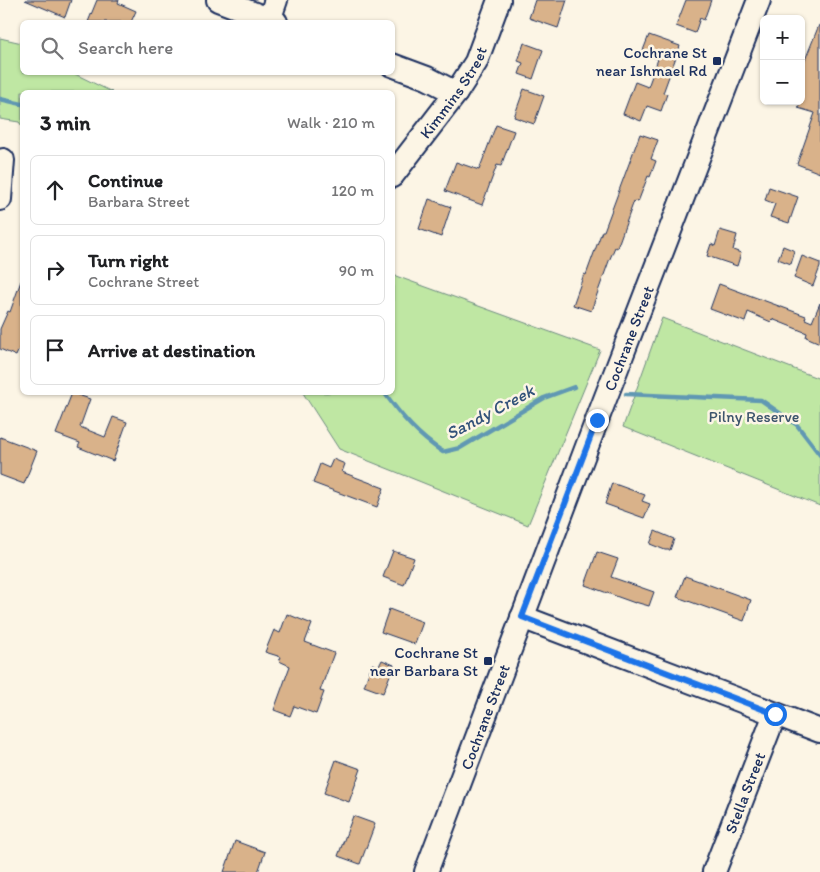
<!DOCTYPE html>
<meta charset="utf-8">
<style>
:root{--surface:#fff;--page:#f2f2f2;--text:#202124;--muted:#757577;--line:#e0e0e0}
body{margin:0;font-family:Itim,sans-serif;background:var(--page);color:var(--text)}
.controls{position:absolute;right:15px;top:15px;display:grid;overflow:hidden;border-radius:8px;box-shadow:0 1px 4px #0004}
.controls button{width:45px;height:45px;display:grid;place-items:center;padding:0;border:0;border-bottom:1px solid var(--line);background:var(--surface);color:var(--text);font:25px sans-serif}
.stop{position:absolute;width:15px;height:15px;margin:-11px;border:4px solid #1a73e8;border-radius:50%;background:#fff}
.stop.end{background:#1a73e8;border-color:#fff;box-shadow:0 1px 5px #0008}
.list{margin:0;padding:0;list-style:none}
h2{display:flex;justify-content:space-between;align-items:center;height:65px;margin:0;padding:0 20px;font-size:21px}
h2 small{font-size:16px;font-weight:400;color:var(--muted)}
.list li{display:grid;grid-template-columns:32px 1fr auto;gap:15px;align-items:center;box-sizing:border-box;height:70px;margin:0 10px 10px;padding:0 10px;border:1px solid var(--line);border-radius:8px}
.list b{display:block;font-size:19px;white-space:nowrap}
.list p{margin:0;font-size:16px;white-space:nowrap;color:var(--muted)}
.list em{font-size:16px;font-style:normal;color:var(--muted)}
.icon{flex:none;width:28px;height:28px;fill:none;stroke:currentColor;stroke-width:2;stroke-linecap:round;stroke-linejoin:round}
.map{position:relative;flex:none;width:820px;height:872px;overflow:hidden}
.search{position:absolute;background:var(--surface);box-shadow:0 1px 4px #0004;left:20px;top:20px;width:375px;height:55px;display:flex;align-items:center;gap:12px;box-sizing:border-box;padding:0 18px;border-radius:8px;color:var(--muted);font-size:19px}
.panel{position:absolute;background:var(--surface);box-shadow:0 1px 4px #0004;left:20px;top:90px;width:375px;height:305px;border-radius:8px}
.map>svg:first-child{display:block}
.green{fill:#bfe7a3;stroke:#6d8b80}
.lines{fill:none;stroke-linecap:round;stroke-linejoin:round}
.stream{stroke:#6198b3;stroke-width:4.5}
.building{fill:#d9b28a;stroke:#1b2f5e}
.minor-casing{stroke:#1b2f5e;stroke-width:26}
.minor{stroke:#fcf5e5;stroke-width:22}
.route{stroke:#1a73e8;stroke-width:6}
.poi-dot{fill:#1b2f5e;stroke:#fcf5e5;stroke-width:2}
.labels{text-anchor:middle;stroke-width:5;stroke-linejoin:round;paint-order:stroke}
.poi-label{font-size:16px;fill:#1b2f5e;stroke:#fcf5e5;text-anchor:end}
.street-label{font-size:16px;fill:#1b2f5e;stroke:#fcf5e5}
.park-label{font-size:16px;fill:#3c546c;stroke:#fcf5e5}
.water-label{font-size:18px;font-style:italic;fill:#32527a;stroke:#fcf5e5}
</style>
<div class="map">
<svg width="820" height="872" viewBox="0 0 820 872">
<rect width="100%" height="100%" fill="#fcf5e5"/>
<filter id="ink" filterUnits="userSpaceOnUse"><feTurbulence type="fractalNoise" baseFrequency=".02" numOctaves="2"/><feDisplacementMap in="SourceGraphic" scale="10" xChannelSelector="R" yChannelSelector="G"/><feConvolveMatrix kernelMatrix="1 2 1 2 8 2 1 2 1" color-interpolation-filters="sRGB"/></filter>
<g filter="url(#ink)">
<g class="green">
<path d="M 0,38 L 22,43 L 22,72 L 73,73 L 112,92 L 22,92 L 22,126 L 19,122 L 0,119 Z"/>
<path d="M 393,275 L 600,350 L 528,525 L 339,449 L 303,393 L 392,392 Z"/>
<path d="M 662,318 L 820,379 L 820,506 L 623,427 Z"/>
</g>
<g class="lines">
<g class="stream">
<path d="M 0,99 L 22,104"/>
<path d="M 384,392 C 401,416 418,436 443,452 L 460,448 L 544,398 L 574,387"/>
<path d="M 626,394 L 761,400 L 797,425 L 820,455"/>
</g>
</g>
<g class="building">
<path d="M 25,0 L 71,0 L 65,17 Z"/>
<path d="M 97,0 L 119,0 L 118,3 L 136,11 L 131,22 L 88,22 Z"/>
<path d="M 535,0 L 567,0 L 558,28 L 529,18 Z"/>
<path d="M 686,0 L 711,0 L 704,20 L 700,18 L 695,33 L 676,26 Z"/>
<path d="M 819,25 L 820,25 L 820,173 L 797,164 L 815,113 L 798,108 L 801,101 L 801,70 Z"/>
<path d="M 649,35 L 680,46 L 663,93 L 667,94 L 661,111 L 647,106 L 641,121 L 623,114 L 635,82 L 648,87 L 658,59 L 642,53 Z"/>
<path d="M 524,43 L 543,50 L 533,79 L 519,74 L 523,63 L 518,61 Z"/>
<path d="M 524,89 L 544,96 L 534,124 L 514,117 Z"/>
<path d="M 496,125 L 514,131 L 501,166 L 497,165 L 482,205 L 445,191 L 456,162 L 479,170 Z"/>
<path d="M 640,134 L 658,140 L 651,159 L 656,161 L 650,177 L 648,176 L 638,202 L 634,201 L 617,248 L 615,247 L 609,261 L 591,311 L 573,305 L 584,274 L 586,275 L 602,231 L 604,231 Z"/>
<path d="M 769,187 L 798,197 L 789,223 L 770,217 L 775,204 L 765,200 Z"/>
<path d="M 429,199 L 451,207 L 441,237 L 419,229 Z"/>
<path d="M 720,230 L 737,235 L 733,250 L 741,253 L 737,266 L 707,256 L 711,244 L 715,246 Z"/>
<path d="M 783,246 L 795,251 L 791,264 L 778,259 Z"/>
<path d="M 802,256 L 820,263 L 820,267 L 813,286 L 794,278 Z"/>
<path d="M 21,281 L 22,342 L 16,356 L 0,349 L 0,329 L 8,311 L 10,312 Z"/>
<path d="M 719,284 L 806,316 L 805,319 L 812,322 L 820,303 L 820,343 L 806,337 L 807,333 L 772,319 L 771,322 L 748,312 L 745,322 L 710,309 Z"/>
<path d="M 72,393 L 90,399 L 80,427 L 105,437 L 113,417 L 127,422 L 113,461 L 78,447 L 80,443 L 56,434 Z"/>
<path d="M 0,437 L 37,451 L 24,484 L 0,475 Z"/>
<path d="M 333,459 L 345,464 L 342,472 L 384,488 L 377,507 L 313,483 L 320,464 L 329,468 Z"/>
<path d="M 612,483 L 645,495 L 642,501 L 650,504 L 644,518 L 605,504 Z"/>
<path d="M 655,531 L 674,539 L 670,550 L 665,550 L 650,544 Z"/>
<path d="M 393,551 L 414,558 L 404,585 L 383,577 Z"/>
<path d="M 597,552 L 618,559 L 611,577 L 654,592 L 649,606 L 635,602 L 635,603 L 585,585 Z"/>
<path d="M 685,576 L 751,600 L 744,621 L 677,597 Z"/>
<path d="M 389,609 L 423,622 L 415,644 L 381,632 Z"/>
<path d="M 287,614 L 312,624 L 305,642 L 334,653 L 320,691 L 324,692 L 316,714 L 294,706 L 290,716 L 274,710 L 290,666 L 279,661 L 281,657 L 265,652 L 274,630 L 280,633 Z"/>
<path d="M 382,660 L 394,665 L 383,693 L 364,686 L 372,664 L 379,666 Z"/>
<path d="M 336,760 L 361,769 L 349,802 L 324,793 Z"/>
<path d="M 353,816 L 375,824 L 360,864 L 338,856 Z"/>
<path d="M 235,841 L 265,852 L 258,872 L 224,872 Z"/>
</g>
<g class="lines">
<g class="minor-casing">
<g id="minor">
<path d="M 218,0 L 276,22"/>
<path d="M 269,20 L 276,0"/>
<path d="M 392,65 L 427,78 L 456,93"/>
<path id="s1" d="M 392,176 L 456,93 L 476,62 L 499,0"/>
<path d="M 0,199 L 3,160"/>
<path d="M 522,617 L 820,731"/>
<path id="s2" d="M 426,872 L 597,420 L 759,0"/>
<path id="s3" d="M 714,872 L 775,714"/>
</g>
</g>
<use href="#minor" class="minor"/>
</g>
</g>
<g class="lines" filter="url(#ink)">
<path class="route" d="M 597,420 L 522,617 L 775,714"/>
</g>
<g class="poi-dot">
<rect x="712" y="56" width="10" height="10" rx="2.5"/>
<rect x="483" y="656" width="10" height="10" rx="2.5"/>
</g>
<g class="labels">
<g class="poi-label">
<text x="707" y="58">Cochrane St<tspan x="707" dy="18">near Ishmael Rd</tspan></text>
<text x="478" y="658">Cochrane St<tspan x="478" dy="18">near Barbara St</tspan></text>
</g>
<g class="street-label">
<text dy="6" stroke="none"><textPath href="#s1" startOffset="104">Kimmins Street</textPath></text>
<text dy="6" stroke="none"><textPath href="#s2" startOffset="571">Cochrane Street</textPath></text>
<text dy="6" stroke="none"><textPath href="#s2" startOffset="166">Cochrane Street</textPath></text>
<text dy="6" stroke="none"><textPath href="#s3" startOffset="85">Stella Street</textPath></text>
</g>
<g class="park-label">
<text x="754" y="422">Pilny Reserve</text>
</g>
<g class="water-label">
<text transform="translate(490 412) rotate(-28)" y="6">Sandy Creek</text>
</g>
</g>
</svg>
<div class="controls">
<button>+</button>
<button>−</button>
</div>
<div class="stop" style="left:775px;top:714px"></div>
<div class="stop end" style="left:597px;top:420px"></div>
<div class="search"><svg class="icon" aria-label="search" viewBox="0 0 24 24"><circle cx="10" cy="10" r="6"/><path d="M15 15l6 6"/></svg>Search here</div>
<section class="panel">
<h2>3 min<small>Walk · 210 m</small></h2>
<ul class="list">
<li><svg class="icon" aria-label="ahead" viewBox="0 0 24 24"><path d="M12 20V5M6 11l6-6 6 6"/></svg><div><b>Continue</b><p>Barbara Street</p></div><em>120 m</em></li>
<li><svg class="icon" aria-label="right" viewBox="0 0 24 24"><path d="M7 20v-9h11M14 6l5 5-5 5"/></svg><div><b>Turn right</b><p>Cochrane Street</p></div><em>90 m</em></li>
<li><svg class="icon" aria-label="arrive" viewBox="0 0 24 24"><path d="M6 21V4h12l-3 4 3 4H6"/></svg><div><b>Arrive at destination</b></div></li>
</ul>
</section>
</div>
